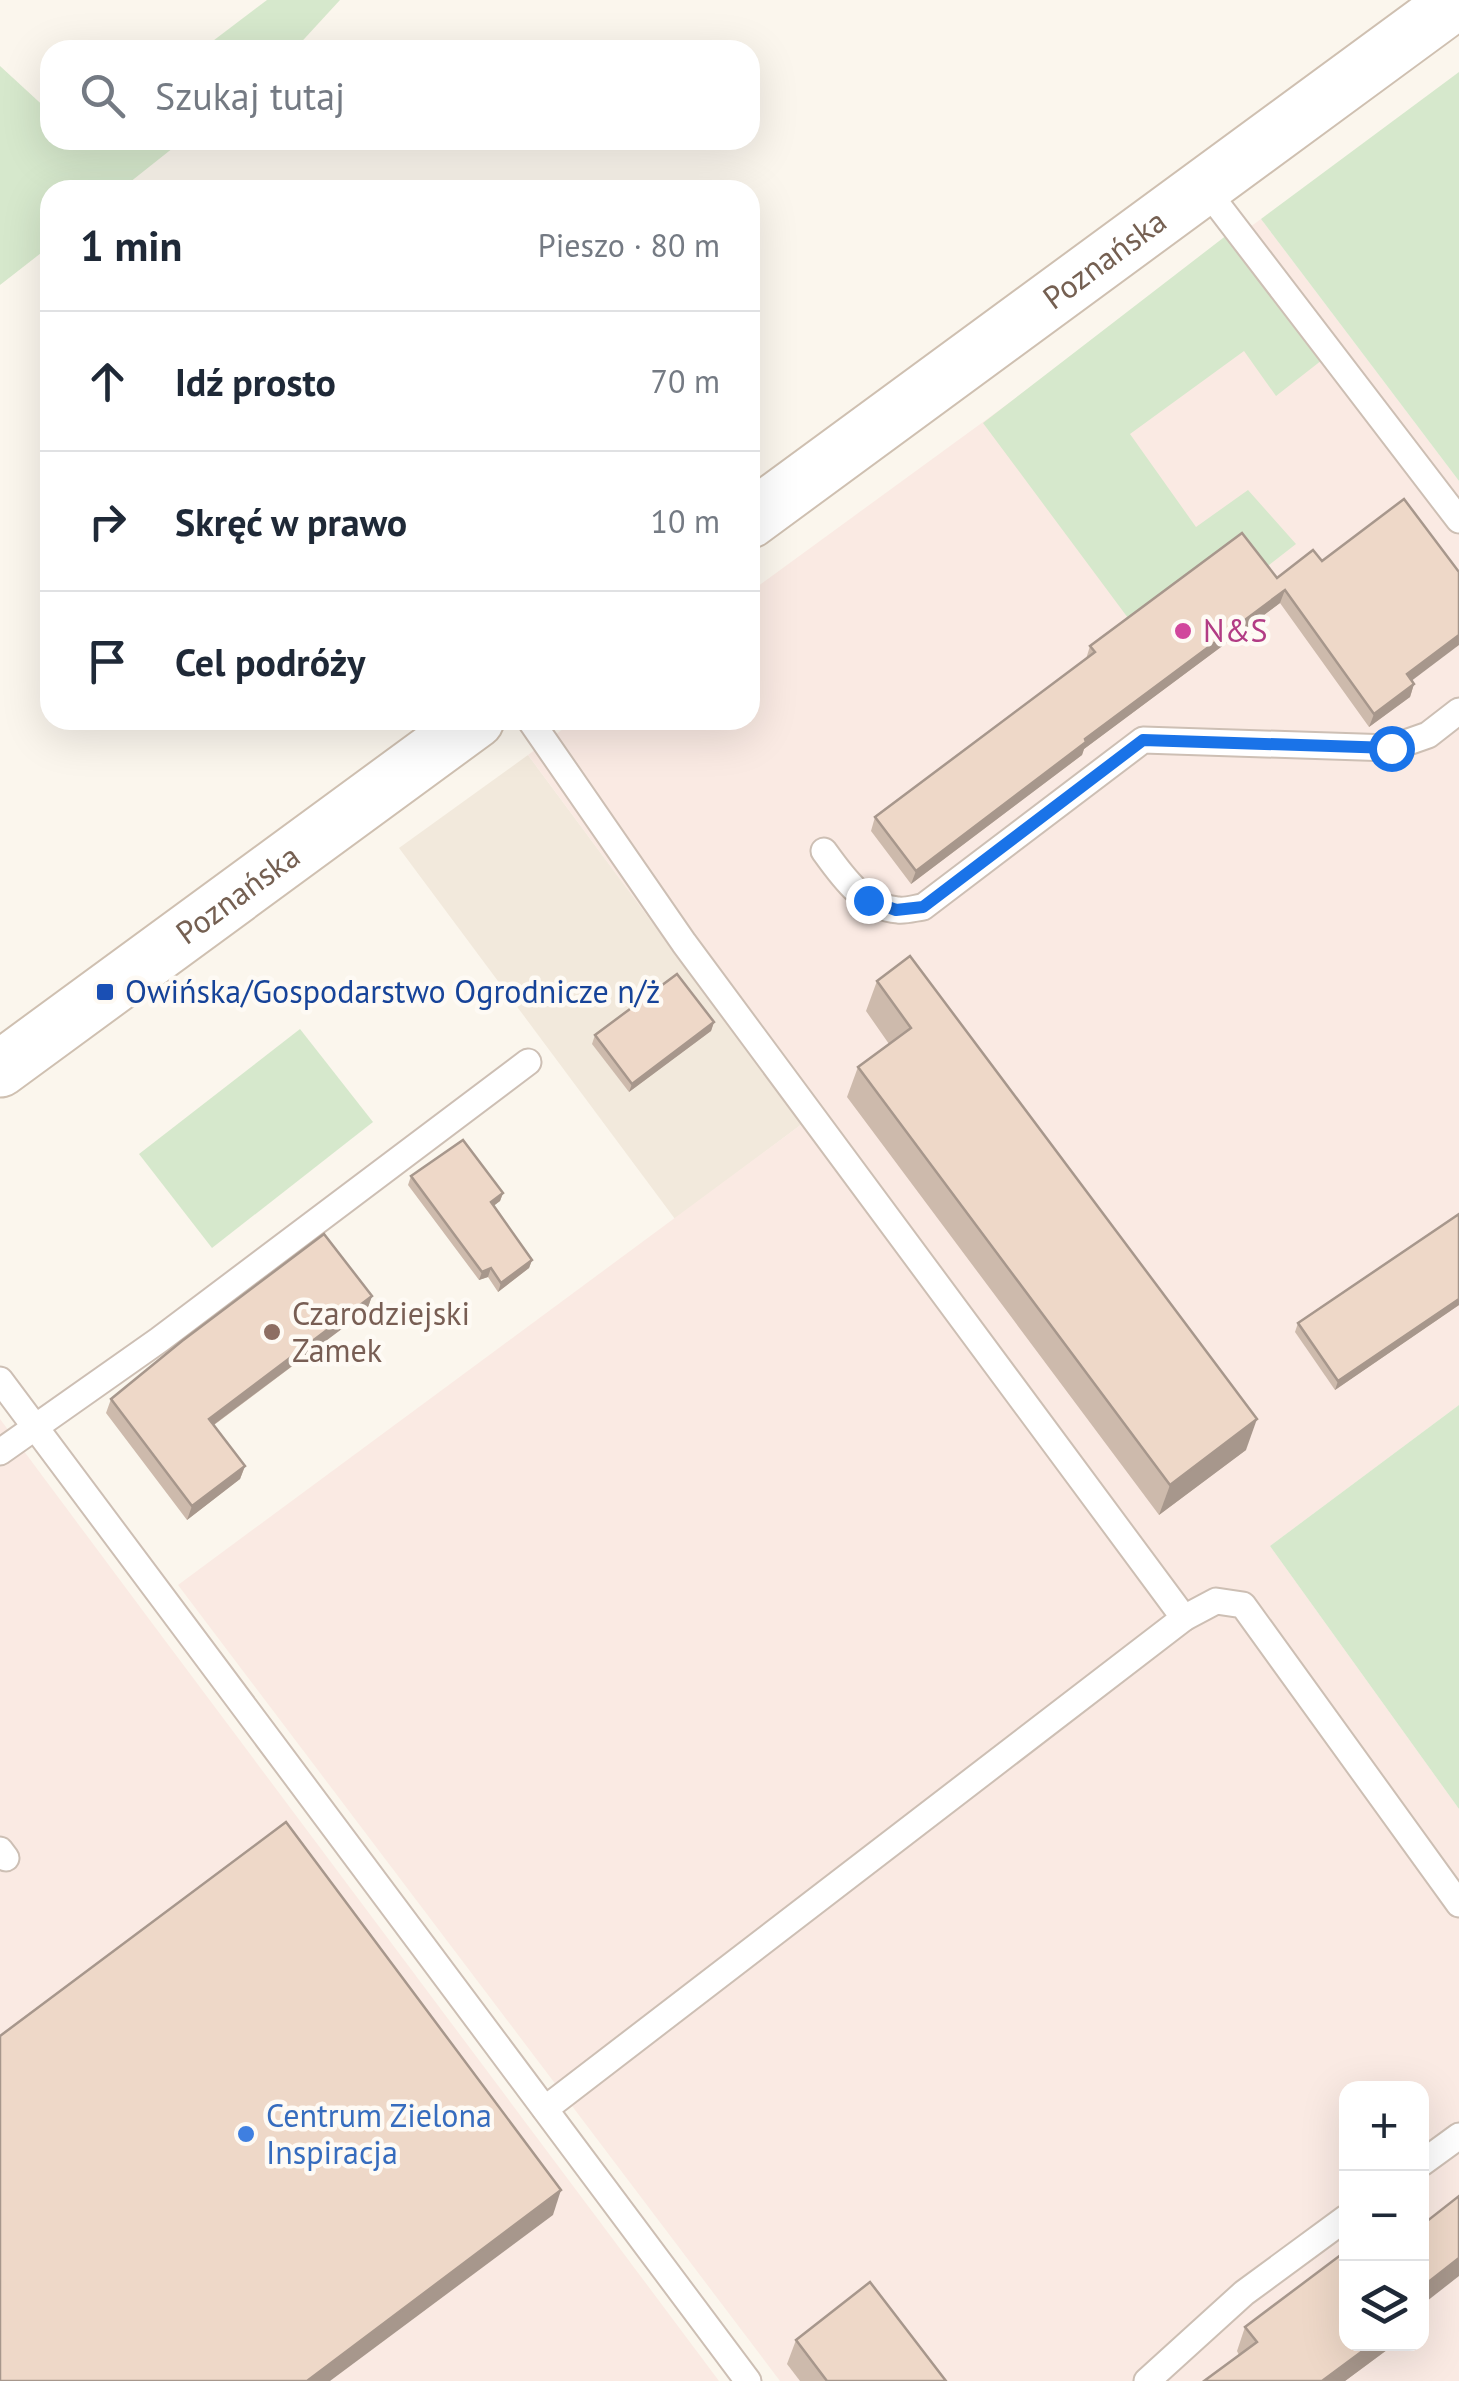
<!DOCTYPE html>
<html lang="pl">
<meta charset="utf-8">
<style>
:root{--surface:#fff;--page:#f6f6f7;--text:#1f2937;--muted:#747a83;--line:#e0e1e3}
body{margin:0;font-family:"PT Sans",sans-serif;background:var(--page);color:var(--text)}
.controls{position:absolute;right:30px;bottom:30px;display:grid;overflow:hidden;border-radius:20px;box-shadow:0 10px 40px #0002}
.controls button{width:90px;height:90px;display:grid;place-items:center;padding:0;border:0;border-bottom:2px solid var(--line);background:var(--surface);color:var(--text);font:50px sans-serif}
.stop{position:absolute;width:30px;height:30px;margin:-22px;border:8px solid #1a73e8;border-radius:50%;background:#fff}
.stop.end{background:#1a73e8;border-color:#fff;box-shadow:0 2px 10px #0008}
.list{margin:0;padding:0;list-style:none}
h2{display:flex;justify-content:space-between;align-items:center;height:130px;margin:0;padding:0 40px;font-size:42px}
h2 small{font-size:32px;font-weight:400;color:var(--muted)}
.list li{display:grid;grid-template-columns:65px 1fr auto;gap:30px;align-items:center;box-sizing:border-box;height:140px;padding:0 40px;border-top:2px solid var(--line)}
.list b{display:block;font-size:38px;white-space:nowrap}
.list em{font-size:32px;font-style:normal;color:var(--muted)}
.icon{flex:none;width:55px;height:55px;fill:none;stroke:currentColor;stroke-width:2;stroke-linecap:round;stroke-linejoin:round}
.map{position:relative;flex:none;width:1459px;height:2381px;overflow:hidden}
.search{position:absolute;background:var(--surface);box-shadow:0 10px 40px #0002;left:40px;top:40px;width:720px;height:110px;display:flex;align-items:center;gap:25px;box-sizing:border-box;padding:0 35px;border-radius:30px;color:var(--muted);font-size:38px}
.panel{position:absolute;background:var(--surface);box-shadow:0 10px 40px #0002;left:40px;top:180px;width:720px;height:550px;border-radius:30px}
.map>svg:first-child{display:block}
.residential{fill:#f2e9dc}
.commercial{fill:#faeae3;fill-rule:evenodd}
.green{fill:#d6e8cc}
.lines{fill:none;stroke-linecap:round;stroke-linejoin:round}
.lane-casing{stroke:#cdbfb4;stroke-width:29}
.secondary-casing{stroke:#cfc0b1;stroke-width:59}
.lane{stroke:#fff;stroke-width:25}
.secondary{stroke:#fff;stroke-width:55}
.wall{fill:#cdbaac}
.shaded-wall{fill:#a7978c}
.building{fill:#eed8c8;stroke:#a7978c;stroke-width:2.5}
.route{stroke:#1a73e8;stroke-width:12}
.hotel-dot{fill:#d1479c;stroke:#fefaf4;stroke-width:4}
.transit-dot{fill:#1a4fb4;stroke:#fefaf4;stroke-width:4}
.education-dot{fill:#8d6e63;stroke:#fefaf4;stroke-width:4}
.shop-dot{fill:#3f7fe0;stroke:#fefaf4;stroke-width:4}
.labels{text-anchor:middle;stroke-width:9;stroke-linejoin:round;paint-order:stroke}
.street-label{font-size:32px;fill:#756052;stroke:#fefaf4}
.hotel-label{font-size:32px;fill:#b23c85;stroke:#fefaf4;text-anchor:start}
.transit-label{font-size:32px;fill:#164399;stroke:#fefaf4;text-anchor:start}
.education-label{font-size:32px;fill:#785e54;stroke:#fefaf4;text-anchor:start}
.shop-label{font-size:32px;fill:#366cbe;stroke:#fefaf4;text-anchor:start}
</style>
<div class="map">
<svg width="1459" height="2381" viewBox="0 0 1459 2381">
<rect width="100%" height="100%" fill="#fbf6ed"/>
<path class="residential" d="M 528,755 L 802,1124 L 675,1219 L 399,848 Z"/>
<g class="commercial">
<path d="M 1261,219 L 1459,481 L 1459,1405 L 1270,1546 L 1459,1809 L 1459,2381 L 780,2381 L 178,1585 L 802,1124 L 528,755 L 575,720 L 750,720 L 750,592 ZM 1346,2088 L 1422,2088 L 1422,2344 L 1346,2344 Z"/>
<path d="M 0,1419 L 146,1615 L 719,2381 L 0,2381 Z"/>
</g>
<g class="green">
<path d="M 267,0 L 340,0 L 294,50 L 201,50 Z"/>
<path d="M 0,66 L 50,112 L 50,140 L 183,140 L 120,190 L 50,190 L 50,246 L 0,285 Z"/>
<path d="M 1459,72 L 1459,481 L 1261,219 Z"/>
<path d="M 1236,228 L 1331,353 L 1276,396 L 1244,351 L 1130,434 L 1196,527 L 1248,490 L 1296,544 L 1260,572 L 1131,622 L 983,423 Z"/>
<path d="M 300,1029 L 373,1122 L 212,1248 L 139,1154 Z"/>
<path d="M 1459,1405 L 1459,1809 L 1270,1546 Z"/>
</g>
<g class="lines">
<g class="lane-casing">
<g id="lane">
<path d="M 1204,187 L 1459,520"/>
<path d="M 530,720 L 684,943 L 1184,1618 L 545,2109"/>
<path d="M 824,851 C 842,876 864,908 898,910 C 906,911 915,908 923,907 L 1143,740 L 1391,748 L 1428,735 L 1459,711"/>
<path d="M 0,1380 L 748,2381"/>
<path d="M 0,1452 L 159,1340 L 528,1062"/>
<path d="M 1184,1618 L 1216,1601 L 1243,1605 L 1459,1904"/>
<path d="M 0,1850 L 6,1858"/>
<path d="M 1422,2163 L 1459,2136"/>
<path d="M 1147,2381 L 1244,2293 L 1346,2218"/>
</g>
</g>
<g class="secondary-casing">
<g id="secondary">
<path id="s1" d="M 750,520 L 1458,0"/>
<path id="s2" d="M 0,1069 L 476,720"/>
</g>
</g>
<use href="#lane" class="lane"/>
<use href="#secondary" class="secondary"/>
</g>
<g class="wall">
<path d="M 1277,578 L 1412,680 L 1414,684 L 1410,697 L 1369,727 L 1280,603 L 1084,749 L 1082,755 L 911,884 L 871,831 L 875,817 L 1086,659 L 1090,646 Z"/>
<path d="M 877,981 L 1246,1450 L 1159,1515 L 847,1097 L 858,1067 L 889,1044 L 866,1011 Z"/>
<path d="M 714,1022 L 711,1031 L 629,1092 L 592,1044 L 595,1035 Z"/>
<path d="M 411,1176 L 503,1193 L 500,1201 L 493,1206 L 532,1260 L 529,1268 L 498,1292 L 488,1277 L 479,1280 L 408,1185 Z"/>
<path d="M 1459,1214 L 1459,1305 L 1335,1390 L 1295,1332 L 1298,1323 Z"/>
<path d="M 372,1296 L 367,1310 L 214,1425 L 245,1466 L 240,1479 L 187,1520 L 106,1413 L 111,1399 Z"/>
<path d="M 1245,2327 L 1346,2344 L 1395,2344 L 1345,2381 L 1239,2355 L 1237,2351 Z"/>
<path d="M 796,2340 L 946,2381 L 800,2381 L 787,2364 Z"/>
</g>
<g class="shaded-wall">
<path d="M 1285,590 L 1280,603 L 1084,749 L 1082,755 L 911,884 L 916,871 L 1085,739 Z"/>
<path d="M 1459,635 L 1459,645 L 1402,688 L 1407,674 Z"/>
<path d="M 1414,684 L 1410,697 L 1369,727 L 1374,714 Z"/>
<path d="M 714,1022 L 711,1031 L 629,1092 L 632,1084 Z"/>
<path d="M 503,1193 L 500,1201 L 487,1211 L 491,1202 Z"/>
<path d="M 532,1260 L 529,1268 L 498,1292 L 501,1283 Z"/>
<path d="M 491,1268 L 488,1277 L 479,1280 L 482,1272 Z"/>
<path d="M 372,1296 L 367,1310 L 204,1432 L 209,1419 Z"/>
<path d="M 1459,1299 L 1459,1305 L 1335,1390 L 1338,1381 Z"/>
<path d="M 1257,1419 L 1246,1450 L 1159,1515 L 1170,1485 Z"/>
<path d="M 245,1466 L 240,1479 L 187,1520 L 192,1506 Z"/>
<path d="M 561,2190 L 553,2215 L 330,2381 L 307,2381 Z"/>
<path d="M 1459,2258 L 1459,2276 L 1422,2305 L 1422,2287 Z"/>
<path d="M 1372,2344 L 1395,2344 L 1345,2381 L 1322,2381 Z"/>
</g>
<g class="building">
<path d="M 1404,499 L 1459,572 L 1459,635 L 1407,674 L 1414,684 L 1374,714 L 1285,590 L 1085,739 L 1086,742 L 916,871 L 875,817 L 1095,652 L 1090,646 L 1242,533 L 1277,578 L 1313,550 L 1322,561 Z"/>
<path d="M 910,956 L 1257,1419 L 1170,1485 L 858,1067 L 911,1028 L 877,981 Z"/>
<path d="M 677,974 L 714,1022 L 632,1084 L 595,1035 Z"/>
<path d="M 463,1140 L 503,1193 L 491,1202 L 532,1260 L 501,1283 L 491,1268 L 482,1272 L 411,1176 Z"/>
<path d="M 1459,1214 L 1459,1299 L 1338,1381 L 1298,1323 Z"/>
<path d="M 324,1234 L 372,1296 L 209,1419 L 245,1466 L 192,1506 L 111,1399 L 182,1341 Z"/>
<path d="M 286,1822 L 561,2190 L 307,2381 L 0,2381 L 0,2036 Z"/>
<path d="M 1459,2196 L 1459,2258 L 1422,2287 L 1422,2225 Z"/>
<path d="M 1346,2251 L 1346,2344 L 1372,2344 L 1322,2381 L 1204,2381 L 1257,2342 L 1245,2327 Z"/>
<path d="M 870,2282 L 946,2381 L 827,2381 L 796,2340 Z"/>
</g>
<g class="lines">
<path class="route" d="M 868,900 L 896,910 L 923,907 L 1143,740 L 1391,748"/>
</g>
<circle class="hotel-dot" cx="1183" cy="631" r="10"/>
<rect class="transit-dot" x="95" y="982" width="20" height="20" rx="5"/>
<circle class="education-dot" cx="272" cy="1332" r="10"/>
<circle class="shop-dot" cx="246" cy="2134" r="10"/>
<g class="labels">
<g class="street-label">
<text dy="11" stroke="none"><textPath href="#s1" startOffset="440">Poznańska</textPath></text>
<text dy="11" stroke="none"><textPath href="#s2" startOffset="295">Poznańska</textPath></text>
</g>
<g class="hotel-label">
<text x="1203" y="642">N&amp;S</text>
</g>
<g class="transit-label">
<text x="125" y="1003">Owińska/Gospodarstwo Ogrodnicze n/ż</text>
</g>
<g class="education-label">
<text x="292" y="1325">Czarodziejski<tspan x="292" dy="37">Zamek</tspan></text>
</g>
<g class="shop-label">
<text x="266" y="2127">Centrum Zielona<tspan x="266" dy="37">Inspiracja</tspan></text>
</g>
</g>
</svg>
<div class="controls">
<button>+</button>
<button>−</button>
<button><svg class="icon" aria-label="layers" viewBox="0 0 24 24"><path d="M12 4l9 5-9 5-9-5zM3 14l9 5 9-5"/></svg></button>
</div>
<div class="stop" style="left:1391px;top:748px"></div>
<div class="stop end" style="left:868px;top:900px"></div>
<div class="search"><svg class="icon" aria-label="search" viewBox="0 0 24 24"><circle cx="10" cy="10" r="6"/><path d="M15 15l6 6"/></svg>Szukaj tutaj</div>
<section class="panel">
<h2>1 min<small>Pieszo · 80 m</small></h2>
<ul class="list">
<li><svg class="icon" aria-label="ahead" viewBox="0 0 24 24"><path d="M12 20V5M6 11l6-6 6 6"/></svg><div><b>Idź prosto</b></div><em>70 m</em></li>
<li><svg class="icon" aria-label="right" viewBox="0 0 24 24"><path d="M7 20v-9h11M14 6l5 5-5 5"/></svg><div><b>Skręć w prawo</b></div><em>10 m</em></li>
<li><svg class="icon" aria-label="arrive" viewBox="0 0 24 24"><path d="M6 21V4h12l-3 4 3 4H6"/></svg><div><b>Cel podróży</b></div></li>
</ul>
</section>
</div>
